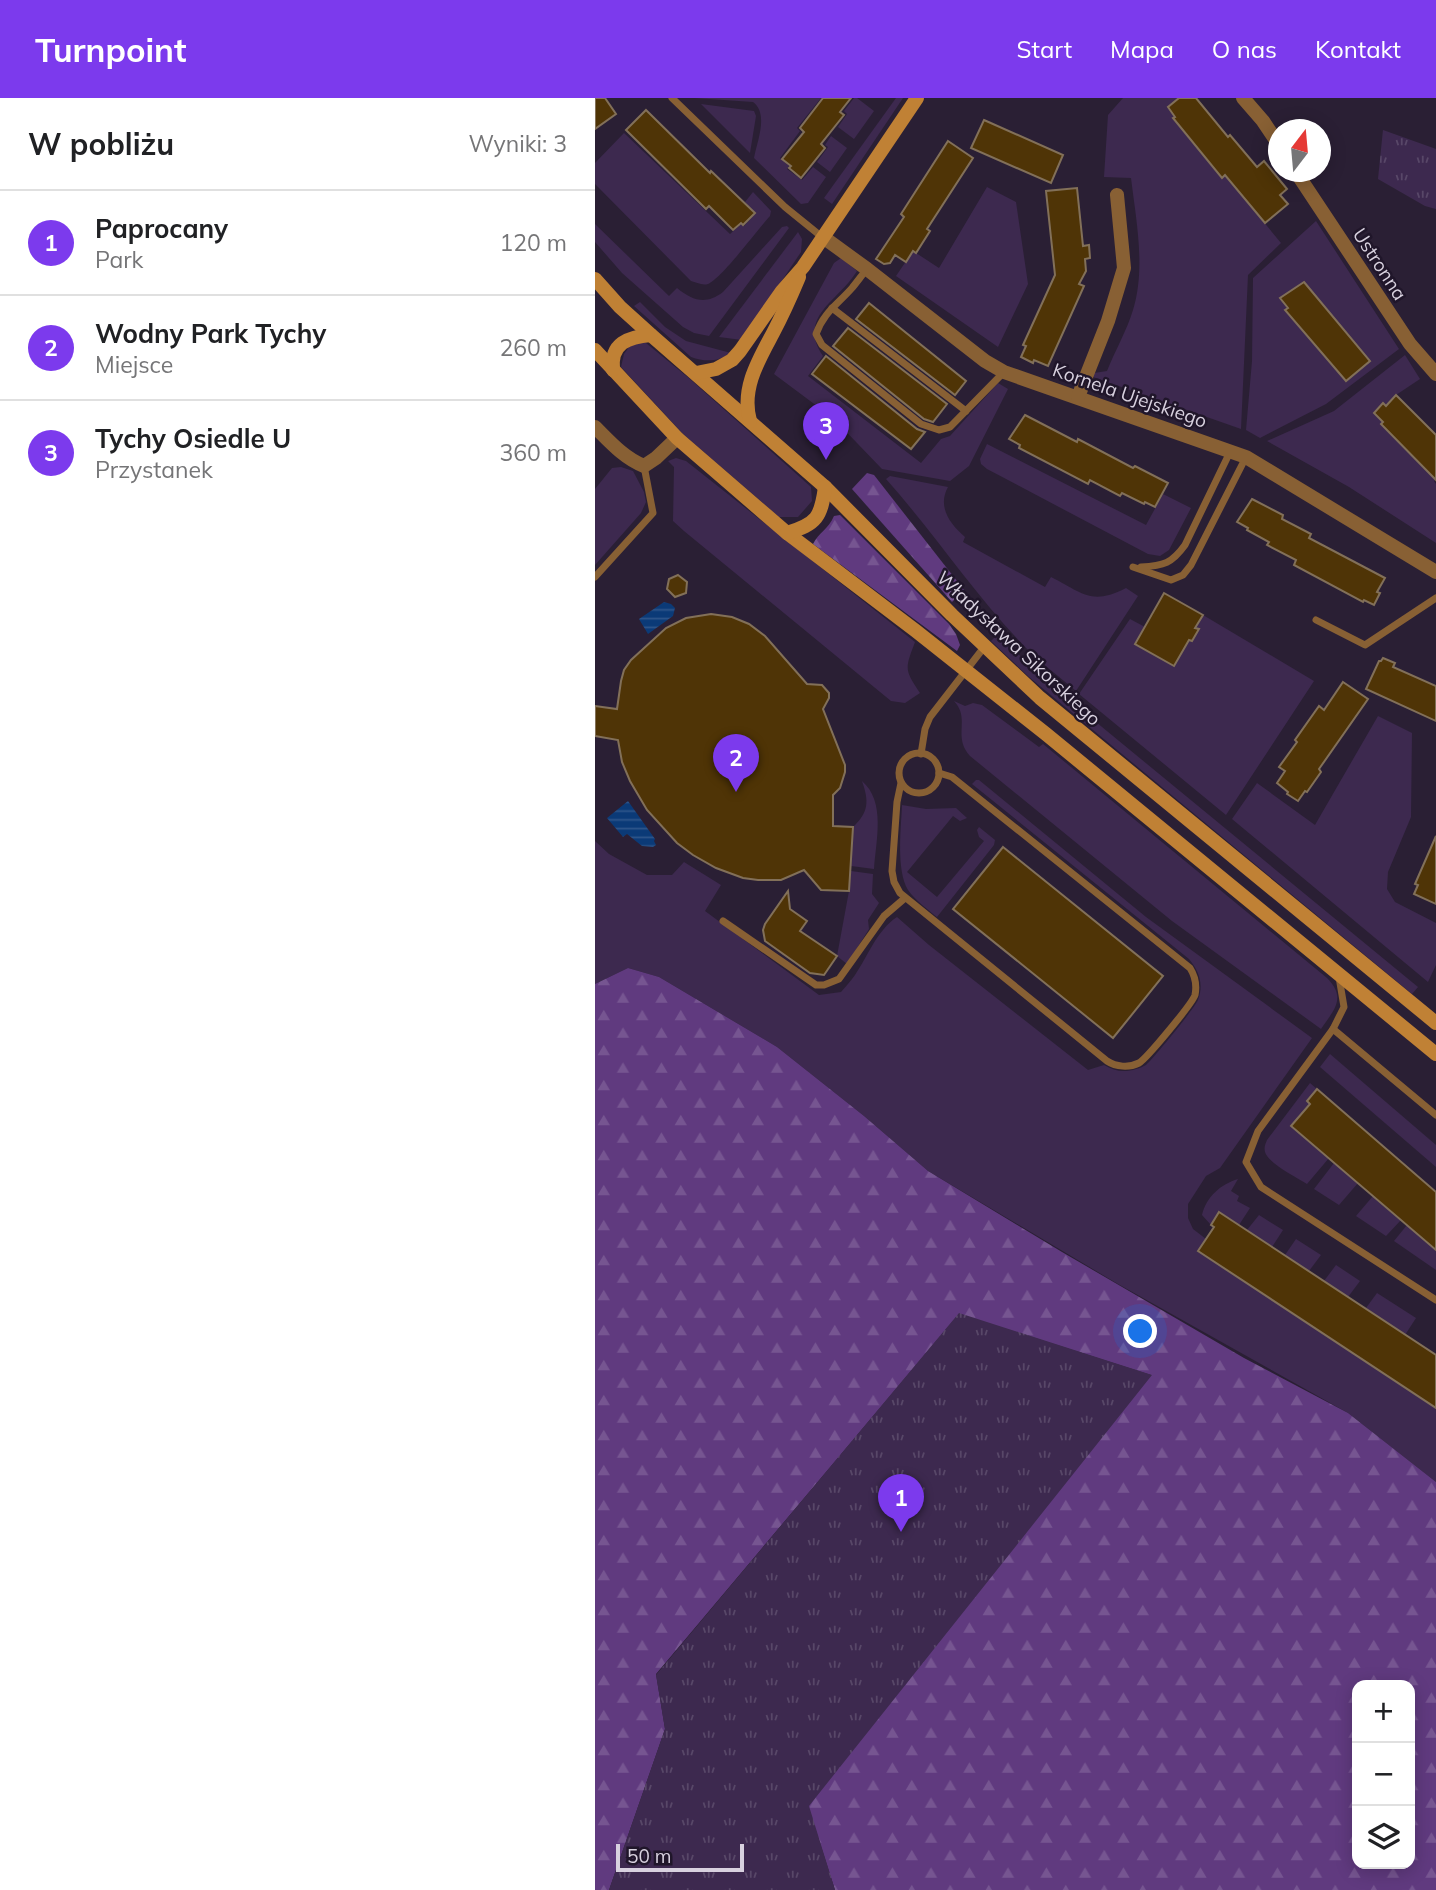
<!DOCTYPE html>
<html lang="pl">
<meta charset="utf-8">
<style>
:root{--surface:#fff;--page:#f2f2f2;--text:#202124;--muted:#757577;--line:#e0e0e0;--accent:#7c3aed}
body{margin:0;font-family:Mulish,sans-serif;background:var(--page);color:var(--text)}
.controls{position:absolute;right:21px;bottom:21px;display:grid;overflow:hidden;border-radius:14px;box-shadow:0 4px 18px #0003}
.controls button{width:63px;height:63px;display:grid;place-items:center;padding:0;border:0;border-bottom:2px solid var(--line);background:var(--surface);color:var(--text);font:35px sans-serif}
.compass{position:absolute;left:673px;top:21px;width:63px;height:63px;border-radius:50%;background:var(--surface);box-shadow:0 4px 18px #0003;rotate:16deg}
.scale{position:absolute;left:21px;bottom:18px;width:128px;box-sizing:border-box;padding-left:7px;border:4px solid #d8d1df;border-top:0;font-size:19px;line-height:24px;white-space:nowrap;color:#d8d1df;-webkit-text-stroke:5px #20162a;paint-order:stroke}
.you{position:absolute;left:546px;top:1234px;width:24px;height:24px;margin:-18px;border:5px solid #fff;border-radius:50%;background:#1a73e8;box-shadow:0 0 0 10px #1a73e833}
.badge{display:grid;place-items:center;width:46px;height:46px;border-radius:50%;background:var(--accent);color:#fff;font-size:23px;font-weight:700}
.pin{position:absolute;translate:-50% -58px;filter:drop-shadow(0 2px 4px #0008)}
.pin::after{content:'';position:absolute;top:37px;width:24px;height:21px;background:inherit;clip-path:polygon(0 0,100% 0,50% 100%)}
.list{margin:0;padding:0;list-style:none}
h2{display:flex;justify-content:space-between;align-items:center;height:91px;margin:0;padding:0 28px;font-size:30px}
h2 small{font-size:23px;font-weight:400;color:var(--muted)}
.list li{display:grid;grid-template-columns:46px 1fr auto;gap:21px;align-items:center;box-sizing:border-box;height:105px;padding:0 28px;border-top:2px solid var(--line)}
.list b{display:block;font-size:26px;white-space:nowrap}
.list p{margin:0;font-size:23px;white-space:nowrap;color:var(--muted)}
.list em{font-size:23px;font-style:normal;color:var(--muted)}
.icon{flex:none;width:38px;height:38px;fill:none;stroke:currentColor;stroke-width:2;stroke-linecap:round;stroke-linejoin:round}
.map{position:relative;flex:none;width:841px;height:1792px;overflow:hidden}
header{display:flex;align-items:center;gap:42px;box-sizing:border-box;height:98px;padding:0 35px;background:var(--accent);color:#fff}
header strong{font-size:33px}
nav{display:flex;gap:38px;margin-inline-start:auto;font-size:24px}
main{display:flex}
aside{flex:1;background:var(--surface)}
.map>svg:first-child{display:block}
.grass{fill:#3d294f}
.forest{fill:url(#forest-firs);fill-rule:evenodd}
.park{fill:url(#park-tufts)}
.water{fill:url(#water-rules)}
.building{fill:#4f3406;stroke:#827059;stroke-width:2}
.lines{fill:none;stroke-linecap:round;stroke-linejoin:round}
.lane{stroke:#886034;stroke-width:7}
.street{stroke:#886034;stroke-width:14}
.secondary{stroke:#c08135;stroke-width:14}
.labels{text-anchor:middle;stroke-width:5;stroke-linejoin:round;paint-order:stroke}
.street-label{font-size:19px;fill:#d8d1df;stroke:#20162a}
</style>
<header>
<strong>Turnpoint</strong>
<nav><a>Start</a><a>Mapa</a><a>O nas</a><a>Kontakt</a></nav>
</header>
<main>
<aside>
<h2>W pobliżu<small>Wyniki: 3</small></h2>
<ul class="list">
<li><span class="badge">1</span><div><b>Paprocany</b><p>Park</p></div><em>120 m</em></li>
<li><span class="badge">2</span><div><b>Wodny Park Tychy</b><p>Miejsce</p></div><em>260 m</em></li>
<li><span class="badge">3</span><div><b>Tychy Osiedle U</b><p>Przystanek</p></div><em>360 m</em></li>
</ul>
</aside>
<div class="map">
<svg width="841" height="1792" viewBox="0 0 841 1792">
<defs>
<pattern id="forest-firs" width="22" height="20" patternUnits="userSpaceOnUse" patternTransform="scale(1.75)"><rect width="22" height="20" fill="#603a7f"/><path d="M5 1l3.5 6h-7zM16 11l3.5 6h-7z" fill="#765591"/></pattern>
<pattern id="park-tufts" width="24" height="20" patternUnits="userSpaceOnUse" patternTransform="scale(1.75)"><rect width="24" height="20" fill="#3d294f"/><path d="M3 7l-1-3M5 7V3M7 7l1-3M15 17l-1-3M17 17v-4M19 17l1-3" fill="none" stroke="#584768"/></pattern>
<pattern id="water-rules" width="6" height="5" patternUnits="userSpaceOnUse" patternTransform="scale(1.75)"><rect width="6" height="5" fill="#0b3a77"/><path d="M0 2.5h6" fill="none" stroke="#2e558a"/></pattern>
</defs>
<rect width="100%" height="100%" fill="#2a1f34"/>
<g class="grass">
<path d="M 99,0 L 226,0 L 202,30 L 205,33 L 185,60 L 194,68 L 192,71 L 207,82 L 218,69 L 231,79 L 213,105 L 206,106 L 159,60 C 162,43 174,16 158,4 Z"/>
<path d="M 259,0 L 262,0 L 279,13 L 259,41 L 243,29 L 252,16 L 249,13 Z"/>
<path d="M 301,0 L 308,0 L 237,106 L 229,100 Z"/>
<path d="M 528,0 L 588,0 L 582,2 L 573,9 L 580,19 L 578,21 L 627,80 L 630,77 L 686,145 L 653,177 L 646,331 L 498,279 L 499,275 L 512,273 C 520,253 532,232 538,212 C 551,170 541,122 536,80 L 509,79 L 513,17 Z"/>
<path d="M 106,6 L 159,13 L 161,18 L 155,55 Z"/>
<path d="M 29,35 L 135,136 L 146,126 L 149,128 L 160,116 L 150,104 L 158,94 L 176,113 L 175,118 C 164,130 126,181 113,186 C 107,188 101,184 96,183 L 0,86 L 0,65 Z"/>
<path d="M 236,38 L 252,50 L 235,74 L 222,64 L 233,49 L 230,47 Z"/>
<path d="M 392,89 L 421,104 L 433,186 L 403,249 L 301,178 L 318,153 L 344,170 Z"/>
<path d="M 721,123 L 804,251 L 731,306 L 665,340 L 651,332 L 657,263 L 658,180 Z"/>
<path d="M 0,126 L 74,198 L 82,190 C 98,203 111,207 128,194 L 187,129 L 192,128 L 194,130 L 114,238 L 99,235 L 88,229 L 27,175 L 0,144 Z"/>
<path d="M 203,134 L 207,141 L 206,154 L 147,242 L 124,239 Z"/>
<path d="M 246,160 L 262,173 C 243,204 202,218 228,258 L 213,278 L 326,365 L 346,341 L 355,338 L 403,285 L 413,291 L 374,368 L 355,383 L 287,371 L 238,320 L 179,276 L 239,165 Z"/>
<path d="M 45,204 L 70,229 L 91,243 L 136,255 C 123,264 110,264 96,259 L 39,208 Z"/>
<path d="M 37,245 L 51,245 L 95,281 L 216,389 L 217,403 L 203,419 L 184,419 L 88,336 L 26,269 L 29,256 Z"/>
<path d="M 810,257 L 825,281 L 801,297 L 791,308 L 788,306 L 779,315 L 841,381 L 839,383 L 841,386 L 841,445 L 754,389 L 672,343 L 739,313 Z"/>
<path d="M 392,346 L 551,427 L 568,396 L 596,410 L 574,452 L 565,458 L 553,456 L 392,371 L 386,366 L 385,361 Z"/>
<path d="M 81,360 L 91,363 L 320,544 C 310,571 309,571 325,595 L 310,605 L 296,603 L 89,433 L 78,423 L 79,369 L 73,363 Z"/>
<path d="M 26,369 L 38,373 L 49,394 L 51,404 L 46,415 L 0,467 L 0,391 L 17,370 Z"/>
<path d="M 295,378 L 353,389 C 342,409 355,426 370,439 L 368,444 L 450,489 L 456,479 C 488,495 496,508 531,490 L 543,498 L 481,593 C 465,579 447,566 432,551 C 381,499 340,436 291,381 Z"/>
<path d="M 608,517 L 719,583 L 631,717 L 484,596 L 535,521 L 550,529 L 541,545 L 542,548 L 577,567 L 580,566 L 594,542 L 597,543 L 603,532 L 600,530 Z"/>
<path d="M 404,535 L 439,573 L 823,889 L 817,896 L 434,579 L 396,543 Z"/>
<path d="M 359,603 L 370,608 L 378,605 L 387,607 L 444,649 L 448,646 L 732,880 C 752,900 739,912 726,931 L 577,823 L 375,658 C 357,638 376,621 359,603 Z"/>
<path d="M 783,618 L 817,635 L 816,719 L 793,774 L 792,791 L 800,804 L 841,825 L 841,867 L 833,884 L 637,721 L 662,685 L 720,727 Z"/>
<path d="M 381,682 L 384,682 L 551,819 L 717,940 L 625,1070 L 611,1078 L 593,1106 L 593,1120 L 598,1131 L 611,1141 L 604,1153 L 841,1310 L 841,1384 L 753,1315 L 523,1186 L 333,1073 L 269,1018 L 182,949 L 64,879 L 33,870 L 0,886 L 0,743 L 14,756 L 52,777 L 77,777 L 89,764 L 126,787 L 110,813 L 224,897 L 246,894 C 251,888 256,883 260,877 C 273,858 282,832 302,819 L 334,847 L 493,972 L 509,967 C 519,973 529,975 541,971 C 543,971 549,968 551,967 C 559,960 599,911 603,902 C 609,886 604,873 594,861 L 377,686 Z"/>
<path d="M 267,683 C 291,704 281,742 279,771 L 256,768 L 258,729 C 274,714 274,703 267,683 Z"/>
<path d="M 307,707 L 331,711 L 361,710 L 372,720 L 365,723 L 358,718 L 312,774 L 342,799 L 389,743 L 384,739 L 382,732 L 384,729 L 400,742 L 399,747 L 342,819 C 332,811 320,802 313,792 C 301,772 306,730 307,707 Z"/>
<path d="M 256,773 L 278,776 L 277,796 L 284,805 L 273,822 L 274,831 L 252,866 L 242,858 L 254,793 Z"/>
<path d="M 735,956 L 841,1047 L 841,1069 L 725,969 Z"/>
<path d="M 715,985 L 722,991 L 712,1003 L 715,1006 L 696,1028 L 734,1060 L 712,1086 C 701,1079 673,1065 670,1054 C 669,1049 670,1047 672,1042 Z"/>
<path d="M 739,1065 L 763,1085 L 744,1107 L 719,1091 Z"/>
<path d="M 643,1081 L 636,1093 L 644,1098 L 642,1103 L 655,1110 L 644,1127 L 624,1114 L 616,1127 L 607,1117 C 611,1099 626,1086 643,1081 Z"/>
<path d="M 778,1098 L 806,1122 L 791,1138 L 761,1118 Z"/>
<path d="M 664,1117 L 688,1132 L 677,1149 L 652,1132 Z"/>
<path d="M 812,1127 L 841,1152 L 841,1172 L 799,1143 Z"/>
<path d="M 701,1141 L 726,1157 L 714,1173 L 690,1157 Z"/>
<path d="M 741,1167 L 765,1183 L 753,1199 L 729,1183 Z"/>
<path d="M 782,1195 L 821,1220 L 810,1237 L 771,1210 Z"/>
</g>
<g class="forest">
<path d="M 272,375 L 279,377 L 369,492 L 357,504 L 257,391 Z"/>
<path d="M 245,417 L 354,526 L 361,536 L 365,547 L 362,553 L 218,446 C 224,434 233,432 239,418 Z"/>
<path d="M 33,870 L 64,879 L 182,949 L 269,1018 L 333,1073 L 467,1154 L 649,1260 L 753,1315 L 841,1384 L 841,1792 L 240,1792 L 213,1708 L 556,1277 L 364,1216 L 61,1576 L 70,1631 L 14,1792 L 0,1792 L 0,886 ZM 762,1587 L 815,1587 L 815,1766 L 762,1766 Z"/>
</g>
<g class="park">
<path d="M 788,32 L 841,51 L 841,111 L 830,108 L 783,81 Z"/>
<path d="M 364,1215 L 557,1277 L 214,1708 L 240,1792 L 14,1792 L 70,1631 L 61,1577 Z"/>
</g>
<g class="water">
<path d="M 69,504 L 76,506 L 80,510 L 78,518 L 53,536 L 44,521 Z"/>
<path d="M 33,703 L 60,741 L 59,743 L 61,747 L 58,749 L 47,748 L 32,736 L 28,739 L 12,720 Z"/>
</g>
<g class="building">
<path d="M 0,0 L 10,0 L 21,16 L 0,31 Z"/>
<path d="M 228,0 L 256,0 L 245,14 L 249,17 L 226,46 L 230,50 L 206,80 L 194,70 L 196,68 L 187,61 L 209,34 L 205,30 Z"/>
<path d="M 584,0 L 601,0 L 633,39 L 635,37 L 662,69 L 669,63 L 692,91 L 685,97 L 693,106 L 670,125 L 630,77 L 627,80 L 578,20 L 580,19 L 573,9 Z"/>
<path d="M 51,12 L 115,75 L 116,73 L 160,115 L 148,127 L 146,125 L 138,132 L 114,108 L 111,111 L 31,32 Z"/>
<path d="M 389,22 L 468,57 L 456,85 L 376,50 Z"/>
<path d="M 353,43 L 378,60 L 332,131 L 335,133 L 321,155 L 318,153 L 311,164 L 300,157 L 295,165 L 289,166 L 281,161 L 309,119 L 306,116 Z"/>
<path d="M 482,90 L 488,148 L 494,147 L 495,160 L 490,161 L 491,173 L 484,186 L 489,188 L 453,268 L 439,262 L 438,265 L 426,259 L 431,248 L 428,247 L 460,177 L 451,93 Z"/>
<path d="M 709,184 L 775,263 L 751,283 L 690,212 L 693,210 L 685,200 Z"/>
<path d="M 274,205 L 371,283 L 360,297 L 261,221 Z"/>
<path d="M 253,230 L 352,306 L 338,324 L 329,321 L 238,248 Z"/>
<path d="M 231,258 L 322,331 L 330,334 L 316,351 L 217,276 Z"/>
<path d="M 801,297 L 841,337 L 841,382 L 786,326 L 788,324 L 779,315 L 788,305 L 791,308 Z"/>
<path d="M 430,317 L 482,344 L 483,341 L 538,370 L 540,368 L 573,385 L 560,409 L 550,404 L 549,406 L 527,395 L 525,398 L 495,382 L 493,386 L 424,350 L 425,347 L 414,341 Z"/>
<path d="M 657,401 L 688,417 L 687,421 L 716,436 L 714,440 L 790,480 L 782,494 L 785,495 L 779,507 L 769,502 L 768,504 L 699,467 L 701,462 L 672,447 L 674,444 L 652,432 L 653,430 L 642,424 Z"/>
<path d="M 83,477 L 92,484 L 91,495 L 80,499 L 72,491 L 74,481 Z"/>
<path d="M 569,495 L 608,517 L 600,530 L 604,531 L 597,543 L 594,542 L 579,568 L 540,546 Z"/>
<path d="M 116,516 L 137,519 L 154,526 L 170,538 L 212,586 L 227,587 L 234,595 L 234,600 L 228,611 L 250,667 L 250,674 L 245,690 L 238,697 L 238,728 L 258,729 L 254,793 L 226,792 L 209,772 L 186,782 L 163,782 L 148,780 L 121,770 L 98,757 L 82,745 L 52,712 L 35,683 L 27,664 L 23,642 L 0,638 L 0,608 L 22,611 L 26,583 L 29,572 L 36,562 L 71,530 L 91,520 Z"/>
<path d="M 788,560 L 800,565 L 798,569 L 841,588 L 841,623 L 771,591 L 784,563 L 786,563 Z"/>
<path d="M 748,584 L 773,601 L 724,671 L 726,674 L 712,694 L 710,693 L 703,703 L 692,696 L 693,694 L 682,685 L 690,673 L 684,669 L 702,644 L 700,642 L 724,608 L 729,612 Z"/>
<path d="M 841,738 L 841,806 L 819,796 L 823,787 L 820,786 Z"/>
<path d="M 408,749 L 568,878 L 518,940 L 358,811 Z"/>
<path d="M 193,793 L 195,811 L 212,823 L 205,833 L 242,858 L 229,877 L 215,875 L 170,843 L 168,832 L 170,826 Z"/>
<path d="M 722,991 L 841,1094 L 841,1152 L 696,1028 L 715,1006 L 712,1003 Z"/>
<path d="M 624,1114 L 841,1257 L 841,1310 L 603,1153 L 619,1129 L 616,1127 Z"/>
</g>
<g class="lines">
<g class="lane">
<path d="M 77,0 L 190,109 L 227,139"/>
<path d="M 272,171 C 267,177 262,184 257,190 C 242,207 229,214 221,236 L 227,247 L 326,326 L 344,332 L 355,329 L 409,274"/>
<path d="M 237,210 L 371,313"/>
<path d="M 538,469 L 576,482 L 588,477 L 596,467 L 651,359"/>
<path d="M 546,469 C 569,468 577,465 590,447 L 635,354"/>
<path d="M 0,479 L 58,415 L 49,368"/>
<path d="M 721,522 L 770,547 L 841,500"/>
<circle cx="324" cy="675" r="20"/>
<path d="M 326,656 L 330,631 L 335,619 L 390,548"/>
<path d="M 306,685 L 302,704 L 297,773 L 299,784 L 305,795 L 512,963 C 521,969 534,970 544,965 C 552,960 597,906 600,897 C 602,887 600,878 595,870 L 357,679 L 344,675"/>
<path d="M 128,823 L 221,887 L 229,887 L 244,881 L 289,818 L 310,800"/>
<path d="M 744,879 L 749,909 L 738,931 L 663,1033 L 651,1064 L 666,1089 L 841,1202"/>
<path d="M 738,931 L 841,1017"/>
</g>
<g class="street">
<path d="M 648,0 L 668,23 L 684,47"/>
<path d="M 701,74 L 815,246 L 841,276"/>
<path d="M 228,139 L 272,171 L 390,263 L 409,274 L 651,359 L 841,474"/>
<path d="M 483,299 L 513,223 L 529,170 L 522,97"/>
<path d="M 0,329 C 15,344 29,360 49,368 L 61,360 L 82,340"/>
</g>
<g class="secondary">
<path d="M 0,181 L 25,209 L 56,237 L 230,389 L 357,517 L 445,600 L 841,925"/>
<path d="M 0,252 L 82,340 L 192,435 L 321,533 L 451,636 L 841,956"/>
<path d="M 18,272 C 15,245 33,239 56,237"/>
<path d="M 101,275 L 121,271 L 137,262 L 145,253 L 187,193 L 208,169 L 322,0"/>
<path d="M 155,323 C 146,291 163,263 178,235 C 188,216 196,198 204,179"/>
<path d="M 192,435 C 222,426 226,419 230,389"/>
</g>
</g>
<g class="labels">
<g class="street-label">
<text transform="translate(785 166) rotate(57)" y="7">Ustronna</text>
<text transform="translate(535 297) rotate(19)" y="7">Kornela Ujejskiego</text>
<text transform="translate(424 550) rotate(43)" y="7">Władysława Sikorskiego</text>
</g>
</g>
</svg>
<div class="controls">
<button>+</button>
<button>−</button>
<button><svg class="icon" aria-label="layers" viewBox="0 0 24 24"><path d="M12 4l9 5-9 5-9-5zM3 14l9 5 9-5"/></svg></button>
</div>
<svg class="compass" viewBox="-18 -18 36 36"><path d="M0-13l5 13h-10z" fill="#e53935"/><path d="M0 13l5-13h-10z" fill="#757577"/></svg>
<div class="scale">50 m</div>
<div class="you"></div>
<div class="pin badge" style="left:306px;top:1434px">1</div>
<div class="pin badge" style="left:141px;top:694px">2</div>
<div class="pin badge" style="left:231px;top:362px">3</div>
</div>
</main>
